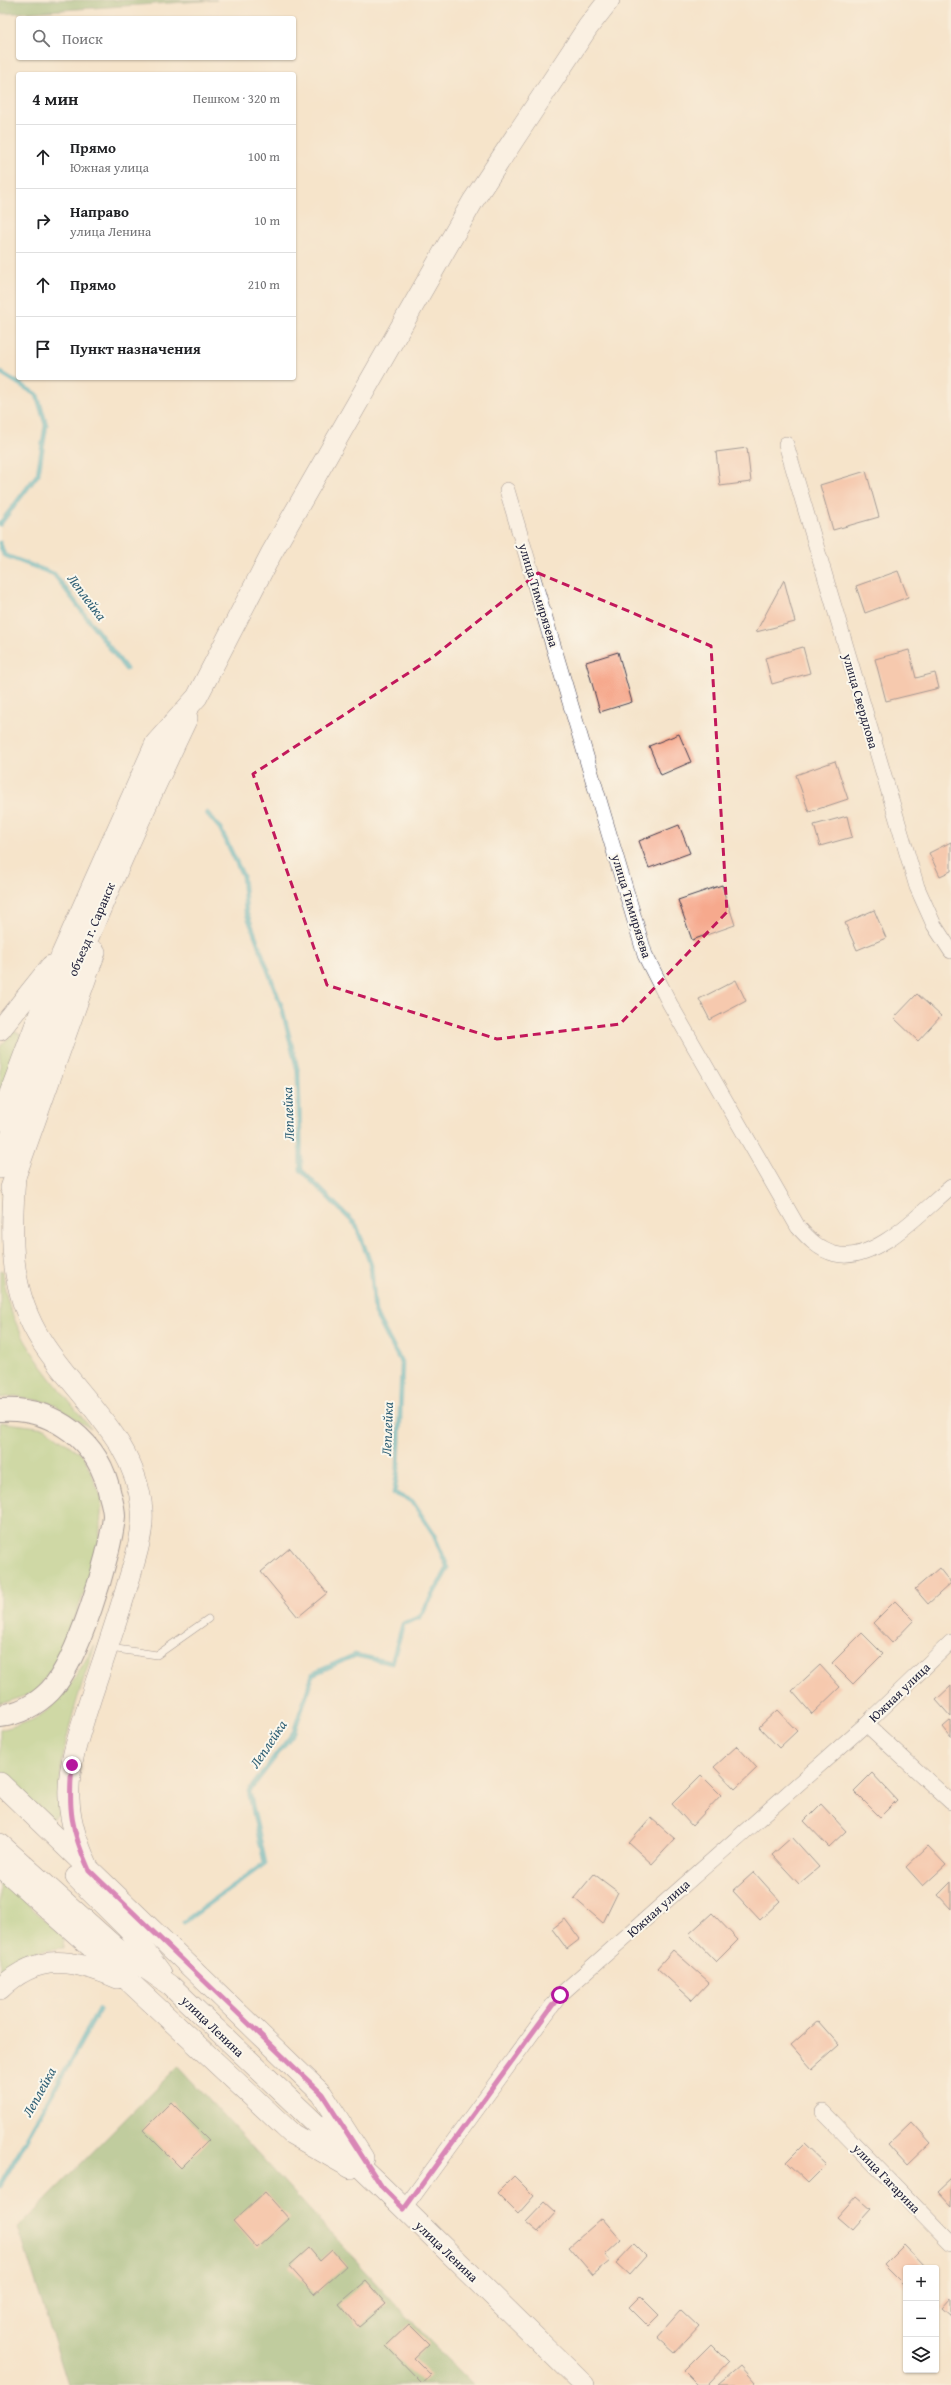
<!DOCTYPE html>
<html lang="ru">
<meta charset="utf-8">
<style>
:root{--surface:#fff;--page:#f6f6f6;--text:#202124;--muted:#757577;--line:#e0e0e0}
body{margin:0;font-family:"Gentium Book Plus",serif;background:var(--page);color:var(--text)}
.controls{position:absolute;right:12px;bottom:12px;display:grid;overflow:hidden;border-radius:4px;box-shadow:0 1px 3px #0004}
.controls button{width:36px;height:36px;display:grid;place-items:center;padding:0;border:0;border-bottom:1px solid var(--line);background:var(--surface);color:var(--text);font:20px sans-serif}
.stop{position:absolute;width:12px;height:12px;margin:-9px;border:3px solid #b5179e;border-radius:50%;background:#fff}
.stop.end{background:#b5179e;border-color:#fff;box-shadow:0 1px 4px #0008}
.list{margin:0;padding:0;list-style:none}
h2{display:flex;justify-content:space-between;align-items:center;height:52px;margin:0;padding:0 16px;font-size:17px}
h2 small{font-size:13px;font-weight:400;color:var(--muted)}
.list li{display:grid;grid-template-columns:26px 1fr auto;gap:12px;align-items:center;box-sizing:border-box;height:64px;padding:0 16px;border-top:1px solid var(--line)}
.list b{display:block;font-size:15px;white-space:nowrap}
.list p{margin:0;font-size:13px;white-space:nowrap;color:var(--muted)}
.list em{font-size:13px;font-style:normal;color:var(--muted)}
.icon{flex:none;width:22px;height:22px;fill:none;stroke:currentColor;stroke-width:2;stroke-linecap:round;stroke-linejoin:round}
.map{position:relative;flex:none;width:951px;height:2385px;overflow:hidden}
.search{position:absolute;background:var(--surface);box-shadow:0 1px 3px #0004;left:16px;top:16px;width:280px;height:44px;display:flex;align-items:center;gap:10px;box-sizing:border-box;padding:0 14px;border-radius:4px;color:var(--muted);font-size:15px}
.panel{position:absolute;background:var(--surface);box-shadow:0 1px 3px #0004;left:16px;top:72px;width:280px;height:308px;border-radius:4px}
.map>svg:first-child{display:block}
.green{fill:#9fcb78;stroke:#60765a}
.forest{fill:#7faf68;stroke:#506852}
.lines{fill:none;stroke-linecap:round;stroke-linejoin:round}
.stream{stroke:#3daabc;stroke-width:5}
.building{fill:#f6a98d}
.lane-casing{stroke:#423f51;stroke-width:8}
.street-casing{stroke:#423f51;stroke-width:16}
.secondary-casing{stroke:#423f51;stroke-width:22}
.primary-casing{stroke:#423f51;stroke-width:24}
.lane{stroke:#fff;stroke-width:7}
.street{stroke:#fff;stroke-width:15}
.secondary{stroke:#fff;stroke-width:21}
.primary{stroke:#fff;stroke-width:22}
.route{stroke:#b5179e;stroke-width:5}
.marked{fill:none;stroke:#c2185b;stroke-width:3;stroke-dasharray:8 5;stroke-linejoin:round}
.labels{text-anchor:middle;stroke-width:4;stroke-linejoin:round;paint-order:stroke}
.street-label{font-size:13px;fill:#22223b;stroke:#fbf7ec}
.water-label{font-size:14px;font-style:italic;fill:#2e5f75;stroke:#fbf7ec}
</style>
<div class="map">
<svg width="951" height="2385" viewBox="0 0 951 2385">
<rect width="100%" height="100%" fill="#fbf7ec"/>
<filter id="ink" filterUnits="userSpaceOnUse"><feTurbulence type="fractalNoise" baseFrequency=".025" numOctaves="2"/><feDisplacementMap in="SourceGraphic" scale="8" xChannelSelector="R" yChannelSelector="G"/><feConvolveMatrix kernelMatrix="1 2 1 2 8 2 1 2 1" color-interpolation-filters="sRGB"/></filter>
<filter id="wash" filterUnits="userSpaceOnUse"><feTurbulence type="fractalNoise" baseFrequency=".012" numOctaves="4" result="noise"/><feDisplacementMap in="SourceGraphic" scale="16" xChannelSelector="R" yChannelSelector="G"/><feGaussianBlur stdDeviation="0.9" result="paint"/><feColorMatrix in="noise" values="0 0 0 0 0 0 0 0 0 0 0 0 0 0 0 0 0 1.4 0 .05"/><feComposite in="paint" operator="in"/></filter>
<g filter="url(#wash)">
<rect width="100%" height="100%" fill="#f5e4cb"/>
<g class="green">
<path d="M 14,1031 L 21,1035 L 0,1095 L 0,1047 Z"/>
<path d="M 0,1270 L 3,1271 C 4,1280 4,1289 7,1298 C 20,1348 61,1389 91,1429 L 52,1403 L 15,1396 L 0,1398 Z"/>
<path d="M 0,1422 L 45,1428 L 84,1456 L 102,1499 L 98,1555 L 63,1650 L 36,1692 L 0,1704 Z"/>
<path d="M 95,1645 C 76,1702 57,1754 59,1814 L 50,1820 L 0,1770 L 0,1730 C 11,1727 22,1724 32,1720 C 61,1707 79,1670 95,1645 Z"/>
<path d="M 0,1878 L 64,1938 L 63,1948 C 35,1950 21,1952 0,1972 Z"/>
</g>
<g class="forest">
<path d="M 0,0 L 217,0 L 0,14 Z"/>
<path d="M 178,2066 L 428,2339 L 474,2385 L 68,2385 L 18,2227 Z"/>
</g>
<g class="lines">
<g class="stream">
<path d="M 0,372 L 37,395 L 46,425 L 38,474 L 0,524"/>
<path d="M 0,543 L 4,555 L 54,574 L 126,669"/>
<path d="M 184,1922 L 265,1863 L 249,1791 L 294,1732 L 313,1674 L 355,1655 L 392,1663 L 403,1624 L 420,1617 L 448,1568 L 433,1533 L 412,1501 L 394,1493 L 398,1469 L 402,1364 L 375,1313 L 371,1265 L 356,1225 L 301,1170 L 298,1072 L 282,1008 L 246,911 L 243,876 L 220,828 L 207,813"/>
<path d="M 0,2186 L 99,2010"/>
</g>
</g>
<g id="blocks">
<g class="building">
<path d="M 747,448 L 751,482 L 720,486 L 716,452 Z"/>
<path d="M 866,471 L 879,517 L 833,530 L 820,485 Z"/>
<path d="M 898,571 L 908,597 L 865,613 L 856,586 Z"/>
<path d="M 784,580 L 795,622 L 756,632 Z"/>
<path d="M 803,647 L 810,673 L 772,684 L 765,658 Z"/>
<path d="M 909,650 L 916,678 L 935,673 L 939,688 L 886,701 L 875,659 Z"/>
<path d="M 618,652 L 632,702 L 600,712 L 586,662 Z"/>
<path d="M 679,734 L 691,762 L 661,775 L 649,746 Z"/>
<path d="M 835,761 L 848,799 L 809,812 L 796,775 Z"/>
<path d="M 847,816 L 852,837 L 820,846 L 814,825 Z"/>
<path d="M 679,825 L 690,853 L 649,868 L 639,841 Z"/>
<path d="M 951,842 L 951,871 L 940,876 L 929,853 Z"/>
<path d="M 722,885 L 735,925 L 692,940 L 678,900 Z"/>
<path d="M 874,910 L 886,938 L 857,950 L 845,923 Z"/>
<path d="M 736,980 L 746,1001 L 710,1020 L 699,999 Z"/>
<path d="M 917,994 L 941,1016 L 918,1041 L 894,1018 Z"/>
<path d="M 290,1548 L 327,1593 L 298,1617 L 261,1572 Z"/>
<path d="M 939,1568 L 951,1583 L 928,1604 L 915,1589 Z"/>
<path d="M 895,1601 L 914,1620 L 892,1643 L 873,1623 Z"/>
<path d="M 862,1633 L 883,1654 L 853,1684 L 832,1663 Z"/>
<path d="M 820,1665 L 840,1687 L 812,1714 L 792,1691 Z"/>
<path d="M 951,1686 L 951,1717 L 936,1700 Z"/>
<path d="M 777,1710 L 797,1731 L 779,1748 L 759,1727 Z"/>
<path d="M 951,1720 L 951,1737 L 943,1727 Z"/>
<path d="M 737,1746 L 757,1768 L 735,1789 L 714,1767 Z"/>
<path d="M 872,1773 L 897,1800 L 880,1817 L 854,1791 Z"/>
<path d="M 701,1775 L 721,1795 L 692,1826 L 672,1804 Z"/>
<path d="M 821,1804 L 846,1831 L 829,1847 L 804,1821 Z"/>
<path d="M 651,1818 L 675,1839 L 652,1864 L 629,1843 Z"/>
<path d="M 792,1837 L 819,1867 L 799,1884 L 772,1855 Z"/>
<path d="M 928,1846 L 946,1865 L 923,1886 L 906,1867 Z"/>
<path d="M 754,1872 L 780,1901 L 760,1920 L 733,1891 Z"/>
<path d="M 594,1874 L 618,1892 L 603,1923 L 574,1898 Z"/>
<path d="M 951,1882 L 951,1909 L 938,1895 Z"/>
<path d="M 712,1913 L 738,1940 L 716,1962 L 689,1934 Z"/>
<path d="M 565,1919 L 580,1939 L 567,1949 L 552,1929 Z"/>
<path d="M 673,1950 L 709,1982 L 692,2000 L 657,1968 Z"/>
<path d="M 818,2021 L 839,2045 L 812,2069 L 791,2045 Z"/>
<path d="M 171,2102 L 209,2140 L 181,2168 L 143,2130 Z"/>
<path d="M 912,2122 L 931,2143 L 907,2166 L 888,2145 Z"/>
<path d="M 804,2144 L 826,2165 L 808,2183 L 786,2162 Z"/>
<path d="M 514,2176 L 534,2196 L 518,2214 L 497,2193 Z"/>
<path d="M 951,2180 L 951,2206 L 938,2192 Z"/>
<path d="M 265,2192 L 289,2219 L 257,2248 L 233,2221 Z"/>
<path d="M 856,2196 L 871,2209 L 852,2230 L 837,2217 Z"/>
<path d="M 545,2202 L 556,2212 L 538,2232 L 526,2222 Z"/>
<path d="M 602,2218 L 621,2240 L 605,2255 L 610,2261 L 593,2275 L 569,2247 Z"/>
<path d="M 634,2244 L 646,2256 L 629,2275 L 616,2263 Z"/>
<path d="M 904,2245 L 926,2268 L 906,2268 L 906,2287 L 884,2265 Z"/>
<path d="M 309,2248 L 320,2261 L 332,2250 L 346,2266 L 314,2294 L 289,2266 Z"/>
<path d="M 366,2281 L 386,2304 L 359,2327 L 339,2304 Z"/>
<path d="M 640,2296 L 659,2315 L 648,2326 L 629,2307 Z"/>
<path d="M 951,2298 L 951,2316 L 942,2308 Z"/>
<path d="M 681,2310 L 699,2327 L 675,2353 L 657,2337 Z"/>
<path d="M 409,2324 L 429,2344 L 414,2358 L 431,2375 L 422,2383 L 386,2346 Z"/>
<path d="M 711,2344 L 729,2362 L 707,2385 L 698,2385 L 684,2371 Z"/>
<path d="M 740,2366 L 755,2383 L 753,2385 L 718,2385 Z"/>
</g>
</g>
</g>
<g filter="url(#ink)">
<use href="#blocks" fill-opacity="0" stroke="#423f51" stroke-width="1"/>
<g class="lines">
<g class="lane-casing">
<path id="lane" d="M 110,1648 L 157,1655 L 208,1619"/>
</g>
<g class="street-casing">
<g id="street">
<path d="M 786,444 L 917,887 L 934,925 L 951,951"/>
<path d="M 507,490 L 645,955 L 670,1004 L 798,1227 C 808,1238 819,1250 835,1254 C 875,1264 923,1210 951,1187"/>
<path d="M 866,1724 L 951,1802"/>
<path d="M 823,2112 L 951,2243"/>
<path d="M 404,2209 L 560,1995 L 866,1724 L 951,1642"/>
</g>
</g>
<g class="secondary-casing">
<g id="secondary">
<path d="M 0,1030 L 51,966"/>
<path d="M 0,1120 L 62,954 L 156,743 L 197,697 L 271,554 L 473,201 L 588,27 L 609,0"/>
<path d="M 0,1168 C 52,1014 117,865 187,718"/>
<path d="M 15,1176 C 11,1236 8,1289 42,1342 C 78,1398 136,1439 142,1510 C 144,1536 133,1565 126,1590 C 115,1626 103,1661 91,1697 C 81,1729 67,1765 69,1799 C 70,1825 79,1847 89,1870"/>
<path d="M 11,1188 L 95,952"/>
<path d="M 0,1783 L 322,2094 L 363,2158"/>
<path d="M 0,1844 L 116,1948 L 170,1985 L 382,2187 L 584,2385"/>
<path d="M 0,1866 L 119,1972 L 292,2134 L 351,2168"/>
<path d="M 76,1877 L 129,1930 L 161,1973"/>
<path d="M 0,1989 C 38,1952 73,1959 118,1978"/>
</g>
</g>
<g class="primary-casing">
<path id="primary" d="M 0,1410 C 54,1406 100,1442 110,1495 C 112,1502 114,1510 114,1516 C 111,1555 77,1663 50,1691 C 37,1704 19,1714 0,1716"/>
</g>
<use href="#lane" class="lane"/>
<use href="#street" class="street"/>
<use href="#secondary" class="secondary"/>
<use href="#primary" class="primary"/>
</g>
</g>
<g class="lines" filter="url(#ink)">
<path class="route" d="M 72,1765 C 68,1809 71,1830 89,1870 L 322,2094 L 382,2187 L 404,2209 L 560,1995"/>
</g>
<path d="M0 0H951V2385H0ZM 538,573 L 711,646 L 727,912 L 620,1024 L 497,1039 L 327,985 L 253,774 L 433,657 Z" fill="#f5e4cb" fill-opacity=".55" fill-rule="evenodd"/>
<path class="marked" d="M 538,573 L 711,646 L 727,912 L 620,1024 L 497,1039 L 327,985 L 253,774 L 433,657 Z"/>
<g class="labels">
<g class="street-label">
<text transform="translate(539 595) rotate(73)" y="5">улица Тимирязева</text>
<text transform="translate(861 701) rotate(74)" y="5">улица Свердлова</text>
<text transform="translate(632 906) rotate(73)" y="5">улица Тимирязева</text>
<text transform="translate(91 929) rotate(-67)" y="5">объезд г. Саранск</text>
<text transform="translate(899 1692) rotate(-44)" y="5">Южная улица</text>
<text transform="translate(658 1908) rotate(-42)" y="5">Южная улица</text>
<text transform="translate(213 2026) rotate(44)" y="5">улица Ленина</text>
<text transform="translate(887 2178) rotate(46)" y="5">улица Гагарина</text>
<text transform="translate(447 2251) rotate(44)" y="5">улица Ленина</text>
</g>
<g class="water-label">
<text transform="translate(87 597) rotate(53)" y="5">Леплейка</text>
<text transform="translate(288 1114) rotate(-92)" y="5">Леплейка</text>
<text transform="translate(387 1429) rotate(-88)" y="5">Леплейка</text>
<text transform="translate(268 1744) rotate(-56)" y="5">Леплейка</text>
<text transform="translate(39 2092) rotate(-61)" y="5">Леплейка</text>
</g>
</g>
</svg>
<div class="controls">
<button>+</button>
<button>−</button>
<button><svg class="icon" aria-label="layers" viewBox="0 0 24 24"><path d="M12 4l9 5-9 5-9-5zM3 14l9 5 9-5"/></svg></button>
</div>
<div class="stop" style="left:560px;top:1995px"></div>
<div class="stop end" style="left:72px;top:1765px"></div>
<div class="search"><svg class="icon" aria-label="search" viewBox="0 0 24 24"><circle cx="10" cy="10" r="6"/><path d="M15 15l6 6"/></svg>Поиск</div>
<section class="panel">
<h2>4 мин<small>Пешком · 320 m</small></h2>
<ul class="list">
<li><svg class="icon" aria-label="ahead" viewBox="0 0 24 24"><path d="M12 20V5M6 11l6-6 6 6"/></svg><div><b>Прямо</b><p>Южная улица</p></div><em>100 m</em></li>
<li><svg class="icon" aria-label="right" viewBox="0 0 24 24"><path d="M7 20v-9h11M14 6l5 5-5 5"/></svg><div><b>Направо</b><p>улица Ленина</p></div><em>10 m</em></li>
<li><svg class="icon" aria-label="ahead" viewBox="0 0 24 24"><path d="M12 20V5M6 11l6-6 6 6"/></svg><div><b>Прямо</b></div><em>210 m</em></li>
<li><svg class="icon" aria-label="arrive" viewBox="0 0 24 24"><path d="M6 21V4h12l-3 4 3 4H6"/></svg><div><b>Пункт назначения</b></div></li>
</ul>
</section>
</div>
